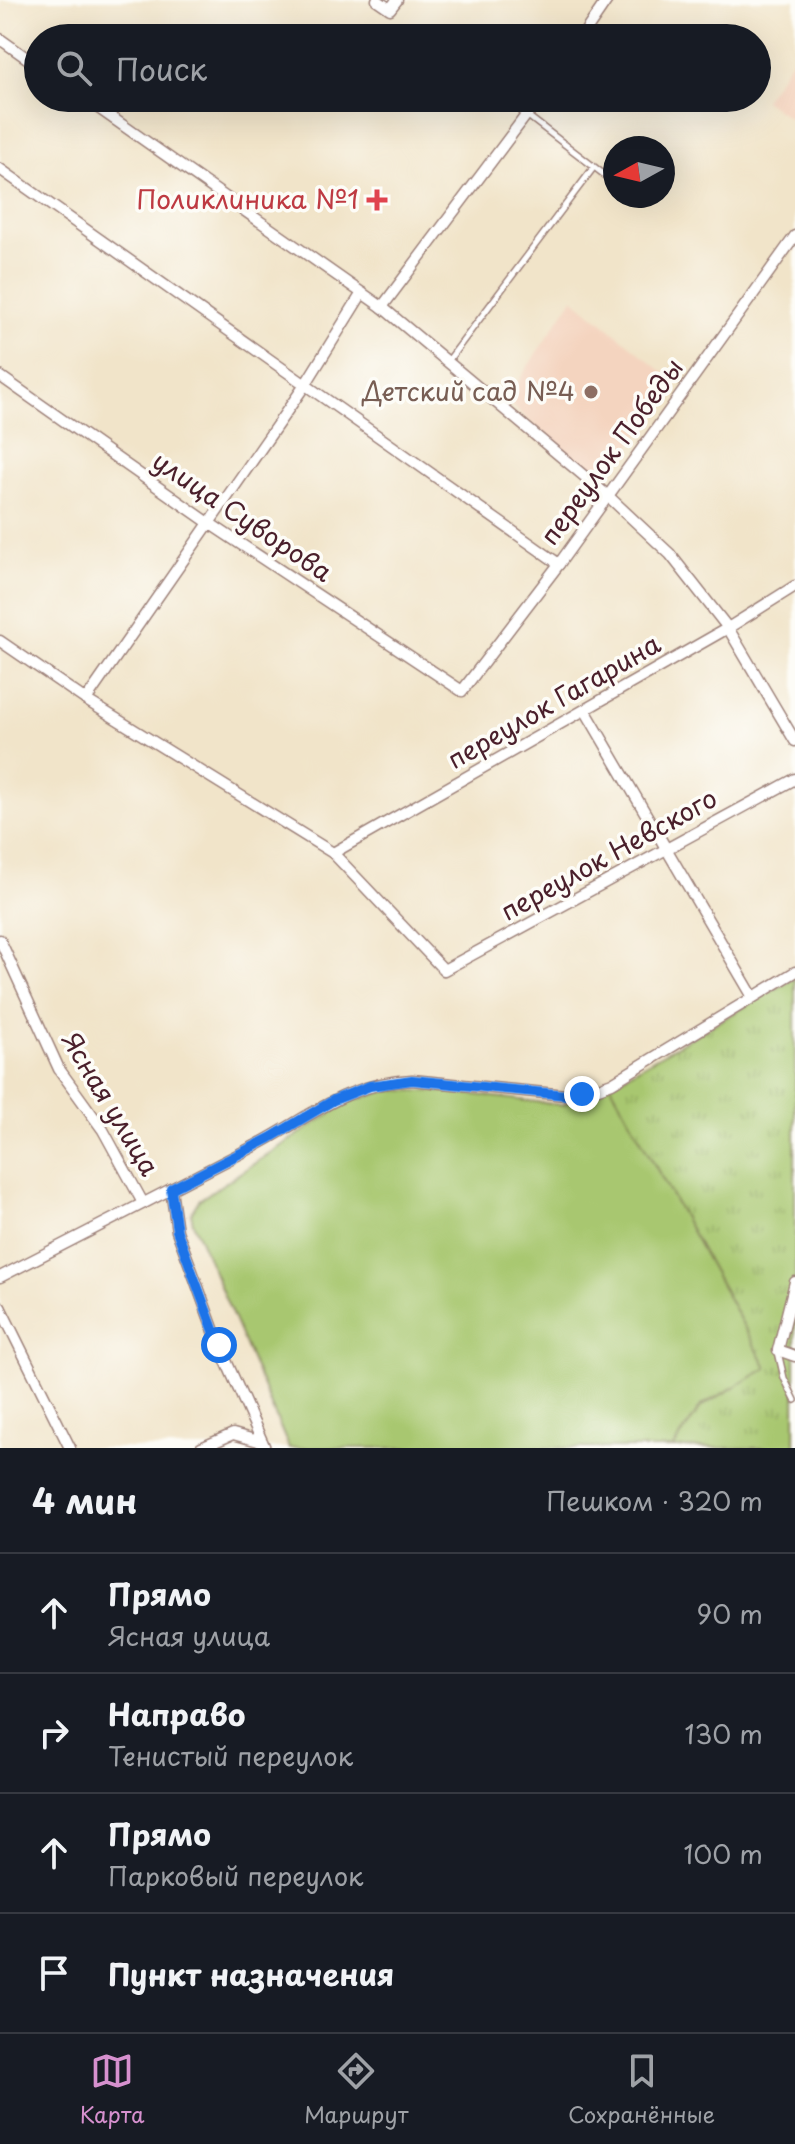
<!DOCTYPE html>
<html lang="ru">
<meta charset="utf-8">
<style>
:root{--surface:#171b24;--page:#242831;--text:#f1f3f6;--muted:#9ea1a6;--line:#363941;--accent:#d690ce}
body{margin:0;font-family:"Playpen Sans",sans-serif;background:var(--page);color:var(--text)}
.compass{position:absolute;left:603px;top:136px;width:72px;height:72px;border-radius:50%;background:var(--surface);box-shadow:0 8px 32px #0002;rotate:262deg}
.stop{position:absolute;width:24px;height:24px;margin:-18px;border:6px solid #1a73e8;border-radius:50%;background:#fff}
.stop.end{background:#1a73e8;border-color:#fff;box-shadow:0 2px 8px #0008}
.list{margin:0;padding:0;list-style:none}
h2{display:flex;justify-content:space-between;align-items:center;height:104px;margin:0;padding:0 32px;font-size:34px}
h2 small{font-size:26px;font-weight:400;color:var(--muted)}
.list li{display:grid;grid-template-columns:52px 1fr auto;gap:24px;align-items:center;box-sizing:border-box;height:120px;padding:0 32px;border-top:2px solid var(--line)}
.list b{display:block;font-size:30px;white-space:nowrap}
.list p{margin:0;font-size:26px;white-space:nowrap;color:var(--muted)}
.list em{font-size:26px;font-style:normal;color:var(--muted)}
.icon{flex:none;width:44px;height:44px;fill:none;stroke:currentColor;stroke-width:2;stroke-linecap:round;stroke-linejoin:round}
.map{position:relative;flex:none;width:795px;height:1448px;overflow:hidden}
.search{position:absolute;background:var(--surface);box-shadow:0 8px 32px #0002;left:24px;right:24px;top:24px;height:88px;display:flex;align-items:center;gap:20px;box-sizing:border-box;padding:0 28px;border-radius:44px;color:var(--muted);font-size:30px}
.sheet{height:584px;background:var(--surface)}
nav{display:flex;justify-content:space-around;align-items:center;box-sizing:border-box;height:112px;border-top:2px solid var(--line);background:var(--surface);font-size:22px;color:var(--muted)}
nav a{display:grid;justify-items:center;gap:4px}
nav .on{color:var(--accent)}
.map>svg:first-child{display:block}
.built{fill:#f4d4bf}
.park{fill:url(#park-tufts);stroke:#79734d;stroke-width:2}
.pitch{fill:#a8c76f;stroke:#79734d;stroke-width:2}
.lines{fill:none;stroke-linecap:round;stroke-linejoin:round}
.lane-casing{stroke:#9e827a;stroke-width:8}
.street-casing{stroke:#9e827a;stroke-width:13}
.lane{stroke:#fff;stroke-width:5}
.street{stroke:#fff;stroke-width:10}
.route{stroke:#1a73e8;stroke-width:10}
.health-dot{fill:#e0444e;stroke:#fdfcf7;stroke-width:3}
.education-dot{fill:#8d6e63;stroke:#fdfcf7;stroke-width:3}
.labels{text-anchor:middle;stroke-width:7;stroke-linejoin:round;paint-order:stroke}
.health-label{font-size:26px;fill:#be3a42;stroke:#fdfcf7;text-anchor:end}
.education-label{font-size:26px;fill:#785e54;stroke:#fdfcf7;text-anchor:end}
.street-label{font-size:26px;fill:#4a1f2b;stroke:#fdfcf7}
</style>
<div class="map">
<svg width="795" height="1448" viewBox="0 0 795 1448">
<defs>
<pattern id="park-tufts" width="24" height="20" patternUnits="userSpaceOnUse" patternTransform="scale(2)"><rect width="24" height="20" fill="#a8c76f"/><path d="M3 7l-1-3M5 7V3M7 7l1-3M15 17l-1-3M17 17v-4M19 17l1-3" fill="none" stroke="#92aa60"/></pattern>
</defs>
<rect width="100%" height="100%" fill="#fdfcf7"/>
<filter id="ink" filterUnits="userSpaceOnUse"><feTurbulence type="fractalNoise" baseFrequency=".0125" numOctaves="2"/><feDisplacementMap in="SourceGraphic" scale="16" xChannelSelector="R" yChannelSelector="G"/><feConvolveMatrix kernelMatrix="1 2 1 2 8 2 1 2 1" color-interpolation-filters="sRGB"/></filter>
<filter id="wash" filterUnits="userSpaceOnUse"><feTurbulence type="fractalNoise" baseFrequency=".006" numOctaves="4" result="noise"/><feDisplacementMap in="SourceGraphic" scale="32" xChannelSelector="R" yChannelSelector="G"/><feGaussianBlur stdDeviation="1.8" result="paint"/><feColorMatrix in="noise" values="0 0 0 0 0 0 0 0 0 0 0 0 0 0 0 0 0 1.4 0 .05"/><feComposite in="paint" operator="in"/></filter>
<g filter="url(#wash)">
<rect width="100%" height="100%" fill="#f1e4c9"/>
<g class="built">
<path d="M 795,55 L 795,122 L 764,100 Z"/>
<path d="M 573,298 L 676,383 L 602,485 L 506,400 Z"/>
</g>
<path class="park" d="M 795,978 L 795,1448 L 673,1448 L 701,1407 L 766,1368 L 610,1084 Z"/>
<path class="pitch" d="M 610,1084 L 767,1368 L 701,1406 L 673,1448 L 289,1448 L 193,1223 L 191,1213 L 199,1200 L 348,1102 L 390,1090 L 453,1092 L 562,1105 Z"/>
</g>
<g filter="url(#ink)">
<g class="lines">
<g class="lane-casing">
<g id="lane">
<path d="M 528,116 L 615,183"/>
<path d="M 632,196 L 640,202"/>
<path d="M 448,361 L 594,167"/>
<path d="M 778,1352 L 784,1378 L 795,1400"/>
</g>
</g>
<g class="street-casing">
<g id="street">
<path d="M 377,0 L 390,9 L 397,0"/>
<path d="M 581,38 L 607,0"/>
<path d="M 0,39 L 38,66"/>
<path d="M 84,98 L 382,307 L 608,496 L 670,554 L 728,628 L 795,741"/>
<path d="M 0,169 L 559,564"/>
<path d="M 382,307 L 539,98"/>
<path d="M 0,376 L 209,523 L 462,691 L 559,564 L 795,236"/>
<path d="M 0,641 L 86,700 L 333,853 L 444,970 L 795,779"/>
<path d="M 86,700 L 305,385 L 362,293"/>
<path d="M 585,710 L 753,997"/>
<path d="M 333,853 L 728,628 L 795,586"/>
<path d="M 0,940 L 59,1069 L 103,1130 L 143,1203"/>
<path d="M 171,1189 L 177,1231 L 195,1279 L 219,1345 L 265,1448"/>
<path d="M 0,1277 C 83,1234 167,1191 251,1148 C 308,1119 344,1083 412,1080 L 566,1095 L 582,1094 L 612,1083 L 795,972"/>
<path d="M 795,1282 L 778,1350 L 795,1356"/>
<path d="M 0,1307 L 70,1448"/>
<path d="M 201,1448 L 233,1434 L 262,1442"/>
</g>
</g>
<use href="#lane" class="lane"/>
<use href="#street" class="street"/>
</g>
</g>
<g class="lines" filter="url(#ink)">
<path class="route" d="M 219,1345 L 177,1231 L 171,1189 L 270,1138 L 334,1100 L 370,1086 L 412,1080 L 566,1095 L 582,1094"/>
</g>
<path class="health-dot" d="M373 188h8v8h8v8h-8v8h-8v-8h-8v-8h8z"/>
<circle class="education-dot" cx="591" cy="392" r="8"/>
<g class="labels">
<g class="health-label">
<text x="359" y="209">Поликлиника №1</text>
</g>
<g class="education-label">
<text x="575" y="401">Детский сад №4</text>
</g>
<g class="street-label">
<text transform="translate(612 452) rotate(-54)" y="9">переулок Победы</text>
<text transform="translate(242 517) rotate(34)" y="9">улица Суворова</text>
<text transform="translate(554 702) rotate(-30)" y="9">переулок Гагарина</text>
<text transform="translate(609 855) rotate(-29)" y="9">переулок Невского</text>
<text transform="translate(110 1104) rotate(59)" y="9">Ясная улица</text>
</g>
</g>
</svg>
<svg class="compass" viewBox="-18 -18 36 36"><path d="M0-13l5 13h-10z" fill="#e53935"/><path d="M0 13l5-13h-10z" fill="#9ea1a6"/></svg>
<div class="stop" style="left:219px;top:1345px"></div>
<div class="stop end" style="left:582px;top:1094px"></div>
<div class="search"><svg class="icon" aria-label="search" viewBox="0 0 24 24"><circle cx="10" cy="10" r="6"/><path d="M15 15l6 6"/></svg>Поиск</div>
</div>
<section class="sheet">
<h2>4 мин<small>Пешком · 320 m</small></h2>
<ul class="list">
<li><svg class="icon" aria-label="ahead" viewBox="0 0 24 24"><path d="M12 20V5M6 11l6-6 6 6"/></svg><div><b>Прямо</b><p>Ясная улица</p></div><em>90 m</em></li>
<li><svg class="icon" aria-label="right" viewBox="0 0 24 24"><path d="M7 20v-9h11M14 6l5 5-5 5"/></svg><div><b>Направо</b><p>Тенистый переулок</p></div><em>130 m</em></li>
<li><svg class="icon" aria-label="ahead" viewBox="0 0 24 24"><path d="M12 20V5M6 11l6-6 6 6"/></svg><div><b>Прямо</b><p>Парковый переулок</p></div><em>100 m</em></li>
<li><svg class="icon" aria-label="arrive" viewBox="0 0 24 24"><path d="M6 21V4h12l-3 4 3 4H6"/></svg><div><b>Пункт назначения</b></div></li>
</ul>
</section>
<nav>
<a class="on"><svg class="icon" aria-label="map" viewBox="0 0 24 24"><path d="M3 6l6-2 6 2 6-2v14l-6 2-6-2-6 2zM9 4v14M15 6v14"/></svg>Карта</a>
<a><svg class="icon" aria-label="directions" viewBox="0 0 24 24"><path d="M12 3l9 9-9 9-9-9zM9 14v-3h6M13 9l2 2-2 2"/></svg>Маршрут</a>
<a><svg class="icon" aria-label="saved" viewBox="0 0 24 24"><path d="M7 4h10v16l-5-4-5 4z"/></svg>Сохранённые</a>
</nav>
